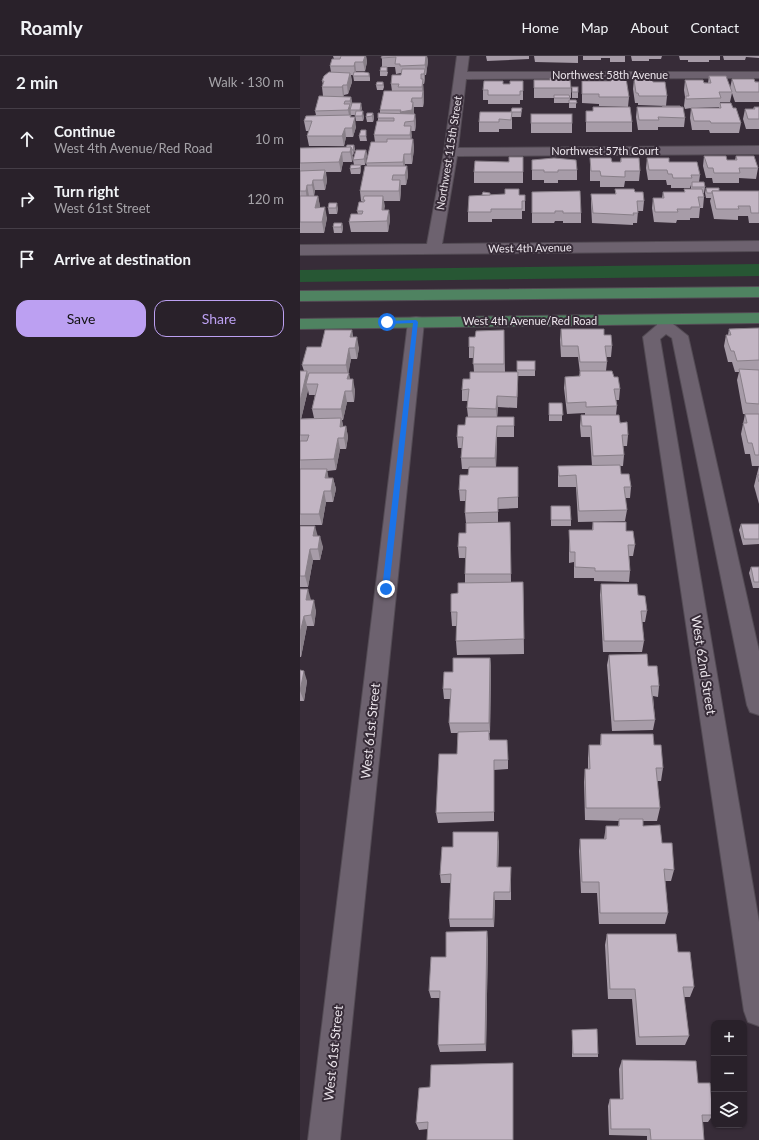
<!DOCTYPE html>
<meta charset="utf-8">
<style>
:root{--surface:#29212a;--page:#352e36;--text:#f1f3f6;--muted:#a5a3a8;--line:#453e47;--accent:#bca0f2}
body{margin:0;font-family:Lato,sans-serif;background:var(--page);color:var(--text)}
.controls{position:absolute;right:12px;bottom:12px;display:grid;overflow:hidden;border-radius:8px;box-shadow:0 1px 3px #0004}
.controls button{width:36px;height:36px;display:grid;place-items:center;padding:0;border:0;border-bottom:1px solid var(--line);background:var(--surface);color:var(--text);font:20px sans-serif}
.stop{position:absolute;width:12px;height:12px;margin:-9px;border:3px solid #1a73e8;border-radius:50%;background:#fff}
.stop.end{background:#1a73e8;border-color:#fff;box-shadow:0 1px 4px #0008}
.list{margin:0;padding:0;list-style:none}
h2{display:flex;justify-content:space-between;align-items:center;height:52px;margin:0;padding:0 16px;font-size:17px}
h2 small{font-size:13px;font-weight:400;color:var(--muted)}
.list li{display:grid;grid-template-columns:26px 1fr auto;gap:12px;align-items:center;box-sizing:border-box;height:60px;padding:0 16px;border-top:1px solid var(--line)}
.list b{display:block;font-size:15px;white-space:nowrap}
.list p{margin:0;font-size:13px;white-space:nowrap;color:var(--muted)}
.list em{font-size:13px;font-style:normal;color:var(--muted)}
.actions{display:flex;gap:8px;padding:12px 16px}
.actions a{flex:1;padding:9px 0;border:1px solid var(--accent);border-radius:12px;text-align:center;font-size:14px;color:var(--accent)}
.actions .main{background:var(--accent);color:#111}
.icon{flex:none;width:22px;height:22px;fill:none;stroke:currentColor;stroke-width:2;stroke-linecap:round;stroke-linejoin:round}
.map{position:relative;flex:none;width:459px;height:1084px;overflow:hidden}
header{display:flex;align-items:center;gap:24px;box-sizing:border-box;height:56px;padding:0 20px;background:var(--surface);border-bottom:1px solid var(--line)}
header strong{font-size:19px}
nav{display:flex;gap:22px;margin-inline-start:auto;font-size:14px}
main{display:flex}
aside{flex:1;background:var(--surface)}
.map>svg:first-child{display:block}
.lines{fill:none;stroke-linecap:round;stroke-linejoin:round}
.canal{fill:#275734;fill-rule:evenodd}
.minor-casing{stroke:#534b54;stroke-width:2}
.primary-casing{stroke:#534b54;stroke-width:2}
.minor{fill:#6d626f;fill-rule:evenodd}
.primary{fill:#4f8361;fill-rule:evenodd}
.wall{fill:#a79ca8;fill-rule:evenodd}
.shaded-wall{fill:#887f88}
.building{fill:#c2b5c3;stroke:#887f88}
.route{fill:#1a73e8}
.labels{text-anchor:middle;stroke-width:4;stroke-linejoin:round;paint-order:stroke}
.far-street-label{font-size:11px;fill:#ebe4eb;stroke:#372c38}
.street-label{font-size:13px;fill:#ebe4eb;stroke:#372c38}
</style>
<header>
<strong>Roamly</strong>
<nav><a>Home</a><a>Map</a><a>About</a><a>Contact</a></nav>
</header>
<main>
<aside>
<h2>2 min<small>Walk · 130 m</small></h2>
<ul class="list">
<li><svg class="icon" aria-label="ahead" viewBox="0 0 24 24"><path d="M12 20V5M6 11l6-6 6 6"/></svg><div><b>Continue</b><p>West 4th Avenue/Red Road</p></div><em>10 m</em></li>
<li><svg class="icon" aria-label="right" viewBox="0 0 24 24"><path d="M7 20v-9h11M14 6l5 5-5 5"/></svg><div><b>Turn right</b><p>West 61st Street</p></div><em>120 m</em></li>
<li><svg class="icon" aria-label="arrive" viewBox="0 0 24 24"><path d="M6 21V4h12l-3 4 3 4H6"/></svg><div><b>Arrive at destination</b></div></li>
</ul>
<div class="actions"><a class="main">Save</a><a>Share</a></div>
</aside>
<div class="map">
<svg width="459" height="1084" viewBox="0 0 459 1084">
<rect width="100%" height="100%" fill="#372c38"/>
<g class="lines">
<path class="canal" d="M 459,208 L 459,220 L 0,226 L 0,214 Z"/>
<g class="minor-casing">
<g id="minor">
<path d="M 157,0 L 169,0 L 167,16 L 459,16 L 459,22 L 166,23 L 158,92 L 459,90 L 459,98 L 157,100 L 142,188 L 459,185 L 459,195 L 0,199 L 0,189 L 127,188 L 144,96 Z"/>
<path d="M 364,259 L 370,261 L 373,268 L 388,280 L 459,595 L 459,659 L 450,656 L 447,649 L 372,282 L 366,278 L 360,283 L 459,866 L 459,970 L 448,966 L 444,955 L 343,281 L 357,269 L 356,264 L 358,261 Z"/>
<path d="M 116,261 L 122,262 L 124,266 L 40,1084 L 8,1084 L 108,266 L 110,262 Z"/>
</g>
</g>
<g class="primary-casing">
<g id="primary">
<path d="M 459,231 L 459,241 L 0,245 L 0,235 Z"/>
<path d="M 459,257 L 459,267 L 0,273 L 0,263 Z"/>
</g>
</g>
<use href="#minor" class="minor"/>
<use href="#primary" class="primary"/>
</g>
<g class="wall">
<path d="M 33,0 L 66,0 L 67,6 L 65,15 L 56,15 L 56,16 L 69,17 L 70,22 L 70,25 L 54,25 L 53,19 L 51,19 L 52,26 L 48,38 L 44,39 L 43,41 L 51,41 L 52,47 L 62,52 L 61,55 L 64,61 L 63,65 L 56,65 L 55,59 L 51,59 L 51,61 L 56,71 L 53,81 L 46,81 L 44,90 L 9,90 L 7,80 L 9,75 L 6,75 L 4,65 L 16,59 L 15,55 L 23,40 L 22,31 L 23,28 L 22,25 L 31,16 L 30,10 L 34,3 Z"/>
<path d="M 82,0 L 127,0 L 128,5 L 126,19 L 125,19 L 125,22 L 124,28 L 123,28 L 124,45 L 123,51 L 114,51 L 114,58 L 115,58 L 116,68 L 115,75 L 111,75 L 111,83 L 113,83 L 114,93 L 112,108 L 105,108 L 105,110 L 107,110 L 108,120 L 106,129 L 101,129 L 101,134 L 100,145 L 84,145 L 84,154 L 89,154 L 90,164 L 88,176 L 51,176 L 49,166 L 58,158 L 57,155 L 63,146 L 61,145 L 60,135 L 67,110 L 66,107 L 75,86 L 74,79 L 78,65 L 78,62 L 80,57 L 80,54 L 92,35 L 91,28 L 101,19 L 101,17 L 96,18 L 95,11 L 82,11 Z"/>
<path d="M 186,0 L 229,0 L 229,3 L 187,5 Z"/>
<path d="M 234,0 L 278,0 L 278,7 L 235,6 Z"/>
<path d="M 283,0 L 325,0 L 325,6 L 310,6 L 310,2 L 301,2 L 301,4 L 283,4 Z"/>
<path d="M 331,0 L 362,0 L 361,3 L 349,3 L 349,5 L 332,5 Z"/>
<path d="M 379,0 L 420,0 L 420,4 L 409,4 L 409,6 L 388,6 L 388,4 L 380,4 Z"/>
<path d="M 423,0 L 459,0 L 459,2 L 446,1 L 445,4 L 424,4 Z"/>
<path d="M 81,11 L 88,16 L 87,20 L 80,20 L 80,15 Z"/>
<path d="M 409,20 L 430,32 L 432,23 L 459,26 L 459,46 L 435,46 L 432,37 L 430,46 L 420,46 L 420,47 L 433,52 L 441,67 L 439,77 L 410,77 L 409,74 L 392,74 L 390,62 L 391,52 L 385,53 L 384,50 L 385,41 L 384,34 L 385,24 L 408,27 ZM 419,51 L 419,52 L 396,52 Z"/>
<path d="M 311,22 L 329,41 L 328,51 L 299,50 L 299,48 L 282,47 L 282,25 L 311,25 Z"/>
<path d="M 334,23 L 353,26 L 367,40 L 366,50 L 338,49 L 338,47 L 335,47 L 333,33 Z"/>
<path d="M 234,24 L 264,24 L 271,32 L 271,42 L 270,42 L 270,44 L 276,44 L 276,52 L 269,52 L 269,47 L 254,47 L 254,42 L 234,42 Z"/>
<path d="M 223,25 L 223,44 L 220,44 L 220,48 L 188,48 L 188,44 L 183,44 L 183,34 L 203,28 L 210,28 Z"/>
<path d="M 83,26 L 84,31 L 83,34 L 77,34 L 76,29 Z"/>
<rect x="272" y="31" width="6" height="11"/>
<path d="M 362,50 L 385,62 L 384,71 L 358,71 L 358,74 L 338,74 L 336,61 L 337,51 L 362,51 Z"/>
<path d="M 293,51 L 332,66 L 332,76 L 286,76 L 286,55 L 293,55 Z"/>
<path d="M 454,51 L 459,51 L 459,73 L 446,73 L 443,63 L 445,53 L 453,53 Z"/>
<path d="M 222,52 L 221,61 L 212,61 L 212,73 L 199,73 L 199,76 L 179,76 L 179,66 Z"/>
<path d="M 73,57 L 74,62 L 73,66 L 67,66 L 66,61 Z"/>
<path d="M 231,58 L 272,67 L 272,77 L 231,77 Z"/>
<path d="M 66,79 L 67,85 L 60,85 L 59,80 Z"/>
<path d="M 54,89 L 55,94 L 53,99 L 52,99 L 53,101 L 52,106 L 43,106 L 41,116 L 26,116 L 27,125 L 25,134 L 15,134 L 14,140 L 18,140 L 20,151 L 27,162 L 24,177 L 0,177 L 0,107 Z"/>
<path d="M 66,94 L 67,99 L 65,109 L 54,109 L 53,104 Z"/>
<path d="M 404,100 L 427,104 L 435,104 L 436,100 L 458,112 L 456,123 L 439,122 L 439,127 L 413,127 L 412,122 L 406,122 L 403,110 Z"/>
<path d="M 223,101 L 223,127 L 174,127 L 174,116 Z"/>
<path d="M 290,102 L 312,106 L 320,106 L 321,102 L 340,115 L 339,125 L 325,125 L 324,131 L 300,131 L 300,125 L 290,125 Z"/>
<path d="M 347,102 L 369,106 L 400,119 L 399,126 L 405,131 L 404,137 L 403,137 L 404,141 L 403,152 L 400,152 L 399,162 L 390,162 L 390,164 L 377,164 L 376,167 L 354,166 L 352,152 L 353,142 L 362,142 L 363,136 L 384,136 L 384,133 L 391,133 L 391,129 L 390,132 L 371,132 L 371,129 L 367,129 L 366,124 L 348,124 L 346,112 Z"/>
<path d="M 232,104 L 277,114 L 277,124 L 258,124 L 258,127 L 244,127 L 244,124 L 232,124 Z"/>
<path d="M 61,109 L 61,114 L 60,118 L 51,118 L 50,113 Z"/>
<path d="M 406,132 L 419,135 L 459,135 L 459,167 L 449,167 L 448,160 L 438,160 L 438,164 L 414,163 L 410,145 L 411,142 L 406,142 L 405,137 Z"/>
<path d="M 315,133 L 335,136 L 344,145 L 343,155 L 338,155 L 337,167 L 333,167 L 333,169 L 292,167 L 291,148 L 291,138 L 315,138 Z"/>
<path d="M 232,136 L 281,157 L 281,167 L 263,167 L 263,165 L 255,165 L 254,167 L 232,167 Z"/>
<path d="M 190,139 L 225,139 L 225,155 L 222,155 L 222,163 L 192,163 L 192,166 L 168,166 L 168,156 Z"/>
<path d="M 28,152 L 38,152 L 37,158 L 29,158 Z"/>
<path d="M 42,167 L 43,172 L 42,177 L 34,177 L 33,171 Z"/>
<path d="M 459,272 L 459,410 L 452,410 L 450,398 L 445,398 L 441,378 L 445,358 L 443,358 L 437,324 L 439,316 L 435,316 L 432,306 L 428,306 L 424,290 L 426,279 L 428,279 L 429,273 Z"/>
<path d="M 261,273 L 304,279 L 312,290 L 311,301 L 307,301 L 307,306 L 306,315 L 314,321 L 320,333 L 319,344 L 316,344 L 317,350 L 316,359 L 328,379 L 327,390 L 323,390 L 324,399 L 323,410 L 320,410 L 321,418 L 331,431 L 330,442 L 325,442 L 327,454 L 325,465 L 278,466 L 276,431 L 258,431 L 258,410 L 292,410 L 290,381 L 281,381 L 280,370 L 281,359 L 285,359 L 285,357 L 267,358 L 264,332 L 265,321 L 279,320 L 280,317 L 278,301 L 261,301 L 260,284 Z"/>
<path d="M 52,274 L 53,281 L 59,292 L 57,303 L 51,303 L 48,317 L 50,323 L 55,334 L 54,346 L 47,346 L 43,364 L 42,364 L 43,370 L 46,370 L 48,381 L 46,393 L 40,393 L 36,414 L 27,415 L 28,422 L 33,422 L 36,433 L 33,446 L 26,446 L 22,469 L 0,469 L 0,315 L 4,315 L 2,309 L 21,291 ZM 8,334 L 9,339 L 15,339 L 12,353 L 14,362 L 1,363 Z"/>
<path d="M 204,274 L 205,316 L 217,316 L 217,305 L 235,305 L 235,320 L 218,320 L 217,352 L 198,351 L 197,361 L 214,361 L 214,381 L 197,381 L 196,411 L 218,411 L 218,452 L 198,453 L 198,467 L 210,466 L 211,526 L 223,526 L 224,598 L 157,599 L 156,585 L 156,570 L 152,570 L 151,556 L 158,537 L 165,527 L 165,502 L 159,502 L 158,491 L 166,477 L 166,467 L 165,457 L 165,445 L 160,445 L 159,434 L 168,419 L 169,413 L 162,413 L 161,402 L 162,392 L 158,392 L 157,381 L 165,369 L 168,361 L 167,352 L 168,345 L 162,345 L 162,334 L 174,316 L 173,302 L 169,302 L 169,291 L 175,281 Z"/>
<rect x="249" y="347" width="13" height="18"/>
<path d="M 459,410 L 459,448 L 454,430 Z"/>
<path d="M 251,450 L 271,464 L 271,470 L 251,470 Z"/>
<path d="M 293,466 L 326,475 L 335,489 L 333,500 L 329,500 L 330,515 L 329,526 L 294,525 L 294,522 L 274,522 L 274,506 L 269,507 L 269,474 L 292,474 Z"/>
<path d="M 441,468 L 459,468 L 459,488 L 443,489 L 439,474 Z"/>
<path d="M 0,470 L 17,480 L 23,491 L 20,504 L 13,504 L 8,531 L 0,531 Z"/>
<path d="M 451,511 L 459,511 L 459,532 L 453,532 L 449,517 Z"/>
<path d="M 301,528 L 338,539 L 347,555 L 345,566 L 342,566 L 344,585 L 342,596 L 303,596 L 300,539 Z"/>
<path d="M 0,533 L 11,544 L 16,555 L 14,570 L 7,570 L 1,601 L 0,601 Z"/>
<path d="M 309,599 L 348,610 L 359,630 L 358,641 L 353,640 L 355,664 L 353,674 L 312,675 L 307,609 Z"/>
<path d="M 190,602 L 191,612 L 190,677 L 189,677 L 190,684 L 208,694 L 208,713 L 194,714 L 194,765 L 138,767 L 136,757 L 157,698 L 158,677 L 151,677 L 149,667 L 150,643 L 144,643 L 143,633 L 153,616 Z"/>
<path d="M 0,614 L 7,625 L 4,645 L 0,645 Z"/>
<path d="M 301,678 L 354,689 L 363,712 L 361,725 L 357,725 L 360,752 L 357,765 L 343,765 L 343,770 L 362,787 L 374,814 L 371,825 L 365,825 L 368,857 L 365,868 L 299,868 L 297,837 L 281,837 L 279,795 L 280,783 L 304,783 L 306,770 L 318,770 L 319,765 L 285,764 L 284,726 L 285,713 L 288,713 L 288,702 L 289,689 L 300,689 Z"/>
<path d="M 199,785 L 198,811 L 211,820 L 211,844 L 195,844 L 194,871 L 150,871 L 149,863 L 151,827 L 141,827 L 140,819 L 153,791 Z"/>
<path d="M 307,878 L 378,896 L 394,931 L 390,941 L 384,941 L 389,980 L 385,989 L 336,989 L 332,943 L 308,943 L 305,889 Z"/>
<path d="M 188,883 L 186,995 L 140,996 L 138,989 L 140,942 L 131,942 L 129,935 L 146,901 Z"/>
<path d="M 272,974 L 298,998 L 298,1001 L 272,1001 Z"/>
<path d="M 322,1004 L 398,1027 L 413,1059 L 408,1066 L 403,1066 L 404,1084 L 347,1084 L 347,1080 L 309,1079 L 308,1050 L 310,1043 L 320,1043 L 319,1013 Z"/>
<path d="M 213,1015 L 213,1084 L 127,1084 L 128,1073 L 119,1074 L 116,1067 L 130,1031 Z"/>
</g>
<g class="shaded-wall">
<path d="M 65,0 L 66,0 L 67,6 L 65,15 L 63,6 Z"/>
<path d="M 125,0 L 127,0 L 128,5 L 126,19 L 125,9 Z"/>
<path d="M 55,6 L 56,15 L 55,19 L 54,10 Z"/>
<path d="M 125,13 L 125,22 L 124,28 L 124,18 Z"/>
<path d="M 50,17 L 52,26 L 48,38 L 47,29 Z"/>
<path d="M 123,23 L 124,45 L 123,51 L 122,31 Z"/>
<path d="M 43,29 L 44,39 L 43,41 L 42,31 Z"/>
<path d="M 51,41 L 53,51 L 52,54 L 50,45 Z"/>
<path d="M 112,42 L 113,50 L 113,46 L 114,55 L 113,64 L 101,65 L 100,56 L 111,46 Z"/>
<path d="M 61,47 L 62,52 L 60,59 L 60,54 Z"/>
<path d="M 50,48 L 51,59 L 52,69 L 50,64 L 48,54 Z"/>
<path d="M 63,55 L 64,61 L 63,65 L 62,60 Z"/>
<path d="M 73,57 L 74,62 L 73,66 L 72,60 Z"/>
<path d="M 115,58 L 116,68 L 115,75 L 114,65 Z"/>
<path d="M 55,61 L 56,71 L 53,81 L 52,72 Z"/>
<path d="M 111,70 L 112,80 L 111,89 L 110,79 Z"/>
<path d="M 45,72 L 46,81 L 44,90 L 42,80 Z"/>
<path d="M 113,83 L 114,93 L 112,108 L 111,98 Z"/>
<path d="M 54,89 L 55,94 L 53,99 L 53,94 Z"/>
<path d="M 51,91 L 53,101 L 52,106 L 50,96 Z"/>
<path d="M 66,94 L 67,99 L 65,109 L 64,103 Z"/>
<path d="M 42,96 L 43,106 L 41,116 L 39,106 Z"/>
<path d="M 104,98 L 105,108 L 104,116 L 103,106 Z"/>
<path d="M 61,109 L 61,114 L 60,118 L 60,112 Z"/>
<path d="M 107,110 L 108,120 L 106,129 L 105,119 Z"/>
<path d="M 25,114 L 27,125 L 25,134 L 23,124 Z"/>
<path d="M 13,124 L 15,134 L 14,140 L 12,129 Z"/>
<path d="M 100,124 L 101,134 L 100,145 L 99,135 Z"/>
<path d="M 7,129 L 9,140 L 7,146 L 6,135 Z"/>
<path d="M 18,140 L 20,150 L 17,162 L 15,152 Z"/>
<path d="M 83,140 L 85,150 L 83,164 L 82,154 Z"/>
<path d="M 37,147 L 38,152 L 37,158 L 36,152 Z"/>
<path d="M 25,151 L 27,162 L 24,177 L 22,166 Z"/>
<path d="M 89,154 L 90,164 L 88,176 L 87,165 Z"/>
<path d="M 42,167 L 43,172 L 42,177 L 41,171 Z"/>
<path d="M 52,274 L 53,285 L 52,292 L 50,281 Z"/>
<path d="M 57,281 L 59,292 L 57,303 L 55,292 Z"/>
<path d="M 49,292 L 51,303 L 48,320 L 46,309 Z"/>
<path d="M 7,315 L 9,326 L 6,328 L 8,334 L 0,368 L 0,345 Z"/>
<path d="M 49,317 L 51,328 L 47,323 Z"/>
<path d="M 53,323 L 55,334 L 54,346 L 52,335 Z"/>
<path d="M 45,335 L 47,346 L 43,364 L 41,353 Z"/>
<path d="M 197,340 L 198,351 L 197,364 L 196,353 Z"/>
<path d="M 41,362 L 44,373 L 40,371 Z"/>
<path d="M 46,370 L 48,381 L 46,393 L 44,382 Z"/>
<path d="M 197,370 L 197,381 L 196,413 L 195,402 Z"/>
<path d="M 38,382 L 40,393 L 36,414 L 34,403 Z"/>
<path d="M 27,413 L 29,424 L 25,422 Z"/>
<path d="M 33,422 L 36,433 L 33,446 L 31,435 Z"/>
<path d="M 24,435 L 26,446 L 22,469 L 19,458 Z"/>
<path d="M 15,470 L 18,481 L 13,480 Z"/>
<path d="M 20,480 L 23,491 L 20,504 L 18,493 Z"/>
<path d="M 10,493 L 13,504 L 8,531 L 5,520 Z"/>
<path d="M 8,533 L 11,544 L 9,555 L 6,544 Z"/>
<path d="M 14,544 L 16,555 L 14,570 L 11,559 Z"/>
<path d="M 4,560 L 7,570 L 1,601 L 0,577 Z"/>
<path d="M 190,602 L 191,612 L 190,677 L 189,667 Z"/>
<path d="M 4,615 L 7,625 L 4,645 L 0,635 Z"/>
<path d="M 198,776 L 199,785 L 198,819 L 197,811 Z"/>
<path d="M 194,836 L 195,844 L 194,871 L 193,863 Z"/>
<path d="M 187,875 L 188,883 L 186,995 L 185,988 Z"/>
</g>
<g class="building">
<path d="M 41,0 L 65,0 L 63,6 L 55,6 L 54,10 L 30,10 L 32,3 L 40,3 Z"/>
<path d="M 82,0 L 126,0 L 125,9 L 100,10 L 100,8 L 95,8 L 96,1 L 81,2 Z"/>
<path d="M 81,11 L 87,11 L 87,15 L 80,15 Z"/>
<path d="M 102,13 L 125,13 L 124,18 L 121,18 L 121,23 L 123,23 L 122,31 L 98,31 L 99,28 L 91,28 L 92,19 L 101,19 Z"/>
<path d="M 29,16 L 50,17 L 47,29 L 43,29 L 42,31 L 22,31 L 24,25 L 22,25 L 24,20 Z"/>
<path d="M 54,16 L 64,16 L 69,17 L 69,20 L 53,20 Z"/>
<path d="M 409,20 L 426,20 L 432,36 L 419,36 L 421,42 L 386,43 L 386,40 L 389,40 L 385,24 L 403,24 L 404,27 L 411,27 Z"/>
<path d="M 250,22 L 264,22 L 264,24 L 270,24 L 271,32 L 234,32 L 234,24 L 250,24 Z"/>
<path d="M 311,22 L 326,22 L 329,41 L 299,41 L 299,38 L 282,38 L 282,25 L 311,25 Z"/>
<path d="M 334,23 L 352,23 L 353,26 L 365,26 L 367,40 L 339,40 L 338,37 L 336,37 Z"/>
<path d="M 432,23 L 454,23 L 455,26 L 459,26 L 459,36 L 436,36 Z"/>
<path d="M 184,25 L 203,25 L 203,28 L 210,28 L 210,25 L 223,25 L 223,35 L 220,35 L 220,39 L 188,39 L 188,34 L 183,34 Z"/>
<path d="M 77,26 L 83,26 L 83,29 L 76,29 Z"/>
<rect x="272" y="31" width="6" height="5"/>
<path d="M 84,35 L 123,35 L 122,42 L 112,42 L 111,46 L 113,46 L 112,54 L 100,56 L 101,54 L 80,54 Z"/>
<path d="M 254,39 L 269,39 L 270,42 L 254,42 Z"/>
<path d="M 19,40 L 51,41 L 50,45 L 45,45 L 44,48 L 50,48 L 48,54 L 15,55 Z"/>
<path d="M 269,44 L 276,44 L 277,47 L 269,47 Z"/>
<path d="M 52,47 L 61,47 L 60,54 L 50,54 Z"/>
<path d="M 420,47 L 431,47 L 433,52 L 436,52 L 441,67 L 411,67 L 410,65 L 394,65 L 391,52 L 421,52 Z"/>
<path d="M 362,50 L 380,50 L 381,51 L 363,51 Z"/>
<path d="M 293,51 L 330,51 L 332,66 L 286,66 L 286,55 L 293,55 Z"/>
<path d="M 337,51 L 383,51 L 385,62 L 358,61 L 359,64 L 339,64 Z"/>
<path d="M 454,51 L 459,51 L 459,63 L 448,63 L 445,53 L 455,53 Z"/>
<path d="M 212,52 L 222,52 L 221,56 L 211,56 Z"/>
<path d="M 56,55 L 63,55 L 62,60 L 55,60 Z"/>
<path d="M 180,56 L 212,56 L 211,64 L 199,63 L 199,66 L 179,66 Z"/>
<path d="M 67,57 L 73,57 L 72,60 L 66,61 Z"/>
<path d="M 78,57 L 115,58 L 114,65 L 105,66 L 104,70 L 111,70 L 110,79 L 74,79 L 77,65 L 94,65 L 94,62 L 78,62 Z"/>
<rect x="231" y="58" width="41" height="9"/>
<path d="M 51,59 L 50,61 L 55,61 L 52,72 L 45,72 L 42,80 L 7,80 L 12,65 L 4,65 L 6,60 Z"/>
<path d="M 61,74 L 66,74 L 66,80 L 59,80 Z"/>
<path d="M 87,83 L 113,83 L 111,98 L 104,98 L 103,106 L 66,107 L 71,86 L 87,86 Z"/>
<path d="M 47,89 L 54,89 L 53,94 L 52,94 L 51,91 L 46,92 Z"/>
<path d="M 51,91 L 50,96 L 42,96 L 39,106 L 0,107 L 0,92 Z"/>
<path d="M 56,94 L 66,94 L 64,103 L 53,104 Z"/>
<path d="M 404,100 L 426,100 L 427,104 L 437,104 L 436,100 L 454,100 L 458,112 L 439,112 L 440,117 L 414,117 L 413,112 L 408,112 Z"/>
<path d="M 209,101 L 223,101 L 223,116 L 174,116 L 175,105 L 209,106 Z"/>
<path d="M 254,102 L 276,104 L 277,114 L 258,114 L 258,116 L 244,116 L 244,114 L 232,114 L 232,104 Z"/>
<path d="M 290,102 L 311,102 L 312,106 L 321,106 L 321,102 L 339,102 L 340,115 L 325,115 L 325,121 L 301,120 L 300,115 L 291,115 Z"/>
<path d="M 347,102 L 369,102 L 369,106 L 397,106 L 400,119 L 391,119 L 392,122 L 373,122 L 372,118 L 368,118 L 367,114 L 349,114 Z"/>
<path d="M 51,109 L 61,109 L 60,112 L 50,113 Z"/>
<path d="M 65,110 L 107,110 L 105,119 L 93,119 L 92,124 L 100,124 L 99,135 L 60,135 Z"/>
<path d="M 25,114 L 23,124 L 13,124 L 12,129 L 7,129 L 6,135 L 0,135 L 0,115 Z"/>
<path d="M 392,126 L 404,126 L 405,131 L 392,131 Z"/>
<path d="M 406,132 L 419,132 L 419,135 L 412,135 L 412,137 L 407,137 Z"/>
<path d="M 205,133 L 219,133 L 219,139 L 225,139 L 225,145 L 222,145 L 222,153 L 191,153 L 191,156 L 168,156 L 169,140 L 205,138 Z"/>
<path d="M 315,133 L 334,133 L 335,136 L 343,136 L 344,145 L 337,145 L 338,157 L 333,157 L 334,159 L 293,157 L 291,138 L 316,138 Z"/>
<path d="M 384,133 L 402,133 L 404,141 L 398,141 L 400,151 L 391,151 L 391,153 L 377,153 L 378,156 L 355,156 L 353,142 L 364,142 L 363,136 L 385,136 Z"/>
<path d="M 280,135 L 281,157 L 263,157 L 263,155 L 255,155 L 255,157 L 232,157 L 232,136 Z"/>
<path d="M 412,135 L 459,135 L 459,157 L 451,157 L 450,150 L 438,150 L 439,153 L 416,153 Z"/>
<path d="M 183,136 L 190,137 L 190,139 L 182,139 Z"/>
<path d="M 0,140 L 18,140 L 15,152 L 25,151 L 22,166 L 0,166 Z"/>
<path d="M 64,140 L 83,140 L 82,154 L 89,154 L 87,165 L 49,166 L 51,158 L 62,158 L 63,155 L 57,155 L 59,146 L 64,146 L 65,144 L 63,144 Z"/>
<path d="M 29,147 L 37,147 L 36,152 L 28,152 Z"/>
<path d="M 34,167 L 42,167 L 41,171 L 33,171 Z"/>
<path d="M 459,272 L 459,304 L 437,305 L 434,295 L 431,295 L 428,287 L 426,279 L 431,279 L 429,273 Z"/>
<path d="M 261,273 L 304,273 L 304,279 L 311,279 L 312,290 L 305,290 L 307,306 L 280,306 L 278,290 L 262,290 Z"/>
<path d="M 25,274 L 52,274 L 50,281 L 57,281 L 55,292 L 49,292 L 46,309 L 2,309 L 7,291 L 21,291 Z"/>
<path d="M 204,274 L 204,308 L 173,308 L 174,291 L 169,291 L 169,281 L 175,281 L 176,275 Z"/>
<rect x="217" y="305" width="18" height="9"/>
<path d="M 439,313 L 459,314 L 459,348 L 446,347 Z"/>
<path d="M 0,315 L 7,315 L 0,345 Z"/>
<path d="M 280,315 L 312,315 L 314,321 L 318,321 L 320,333 L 314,333 L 317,350 L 286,351 L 286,346 L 267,347 L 265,321 L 280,320 Z"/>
<path d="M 170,316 L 218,316 L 217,341 L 197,340 L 196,353 L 167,352 L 169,333 L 162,334 L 163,323 L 170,323 Z"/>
<path d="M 9,317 L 49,317 L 47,323 L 53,323 L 52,335 L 45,335 L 41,353 L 12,353 L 18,328 L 6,328 Z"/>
<path d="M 249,347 L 262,347 L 263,359 L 249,359 Z"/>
<path d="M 445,358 L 459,358 L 459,399 L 455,399 L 452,387 L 448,387 L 443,367 L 447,367 Z"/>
<path d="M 281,359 L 319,359 L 320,367 L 327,366 L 328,379 L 322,379 L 324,399 L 293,400 L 291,370 L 282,370 Z"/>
<path d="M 166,361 L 214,361 L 214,370 L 197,370 L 195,402 L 161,402 L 163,381 L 157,381 L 158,369 L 165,369 Z"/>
<path d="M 41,362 L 40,371 L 46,370 L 44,382 L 38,382 L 34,403 L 0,404 L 0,385 L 7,385 L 9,379 L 0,379 L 0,363 Z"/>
<path d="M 320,409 L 321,418 L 329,418 L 331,431 L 324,431 L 327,454 L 279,455 L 276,419 L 259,420 L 258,410 Z"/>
<path d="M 169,411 L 218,411 L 218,441 L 198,442 L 198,456 L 165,457 L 166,434 L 159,434 L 160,419 L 168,419 Z"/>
<path d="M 0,413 L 27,413 L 25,422 L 33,422 L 31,435 L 24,435 L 19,458 L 0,458 Z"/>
<path d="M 457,419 L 459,419 L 459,426 Z"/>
<path d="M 251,450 L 270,450 L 271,464 L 251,464 Z"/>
<path d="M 210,466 L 211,518 L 165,518 L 166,491 L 158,491 L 159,477 L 166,477 L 166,467 Z"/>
<path d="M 293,466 L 326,466 L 326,475 L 333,475 L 335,489 L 328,489 L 330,515 L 295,515 L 295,512 L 275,511 L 275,496 L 270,496 L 269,474 L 293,474 Z"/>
<path d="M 441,468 L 459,468 L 459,483 L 444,483 Z"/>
<path d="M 0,470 L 15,470 L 13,480 L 20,480 L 18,493 L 10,493 L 5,520 L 0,520 Z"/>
<path d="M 451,511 L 459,511 L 459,526 L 454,526 Z"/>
<path d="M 223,526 L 224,583 L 156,585 L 157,556 L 151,556 L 151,538 L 158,537 L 158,527 Z"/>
<path d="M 301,528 L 337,528 L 338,539 L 345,540 L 347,555 L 341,555 L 344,585 L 304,585 Z"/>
<path d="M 0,533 L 8,533 L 6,544 L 14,544 L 11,559 L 4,560 L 0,577 Z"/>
<path d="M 347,598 L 348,610 L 357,610 L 359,630 L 351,630 L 355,664 L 314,665 L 309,599 Z"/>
<path d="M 153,602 L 190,602 L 189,667 L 149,667 L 151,633 L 143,633 L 144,616 L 153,616 Z"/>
<path d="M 0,614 L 4,615 L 0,635 Z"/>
<path d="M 189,675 L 189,684 L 207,684 L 208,704 L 194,704 L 194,756 L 136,757 L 139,698 L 157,698 L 158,676 Z"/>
<path d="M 301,678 L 353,678 L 354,689 L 361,689 L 363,712 L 356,712 L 360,752 L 286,752 L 285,713 L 290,713 L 289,689 L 301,689 Z"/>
<path d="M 319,763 L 343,763 L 343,770 L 360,769 L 362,787 L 372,787 L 374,814 L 364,813 L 368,857 L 300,857 L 299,826 L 282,826 L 280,783 L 306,783 L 306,770 L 319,770 Z"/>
<path d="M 153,776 L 198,776 L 197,811 L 211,811 L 210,836 L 194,836 L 193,863 L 149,863 L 151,818 L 140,819 L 142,791 L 153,791 Z"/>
<path d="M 187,875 L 185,988 L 138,989 L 140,935 L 129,935 L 131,901 L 146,901 L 146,876 Z"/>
<path d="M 307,878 L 376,878 L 378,896 L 390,896 L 394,931 L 383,931 L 389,980 L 339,981 L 335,933 L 310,933 Z"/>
<path d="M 297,973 L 298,998 L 273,998 L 272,974 Z"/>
<path d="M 322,1004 L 396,1005 L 398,1027 L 410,1027 L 413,1059 L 402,1059 L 404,1084 L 351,1084 L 350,1073 L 311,1073 L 310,1043 L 323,1043 Z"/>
<path d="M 213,1007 L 213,1084 L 127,1084 L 128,1066 L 116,1067 L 119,1032 L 130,1031 L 131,1009 Z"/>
</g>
<path class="route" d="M 116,264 L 118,266 L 89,533 L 86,536 L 82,533 L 113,267 L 87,268 L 84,266 L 87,265 Z"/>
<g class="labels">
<g class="far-street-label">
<text x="310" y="23">Northwest 58th Avenue</text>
<text x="305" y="99">Northwest 57th Court</text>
<text transform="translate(149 97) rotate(-81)" y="4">Northwest 115th Street</text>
<text transform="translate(230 192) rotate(-1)" y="4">West 4th Avenue</text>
<text x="230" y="269">West 4th Avenue/Red Road</text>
</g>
<g class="street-label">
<text transform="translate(404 609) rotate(81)" y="5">West 62nd Street</text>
<text transform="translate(70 675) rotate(-84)" y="5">West 61st Street</text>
<text transform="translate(33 997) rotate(-84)" y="5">West 61st Street</text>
</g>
</g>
</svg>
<div class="controls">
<button>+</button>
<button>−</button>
<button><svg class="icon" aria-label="layers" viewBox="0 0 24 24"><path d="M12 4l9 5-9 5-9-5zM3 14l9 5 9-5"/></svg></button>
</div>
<div class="stop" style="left:87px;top:266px"></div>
<div class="stop end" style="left:86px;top:533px"></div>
</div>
</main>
